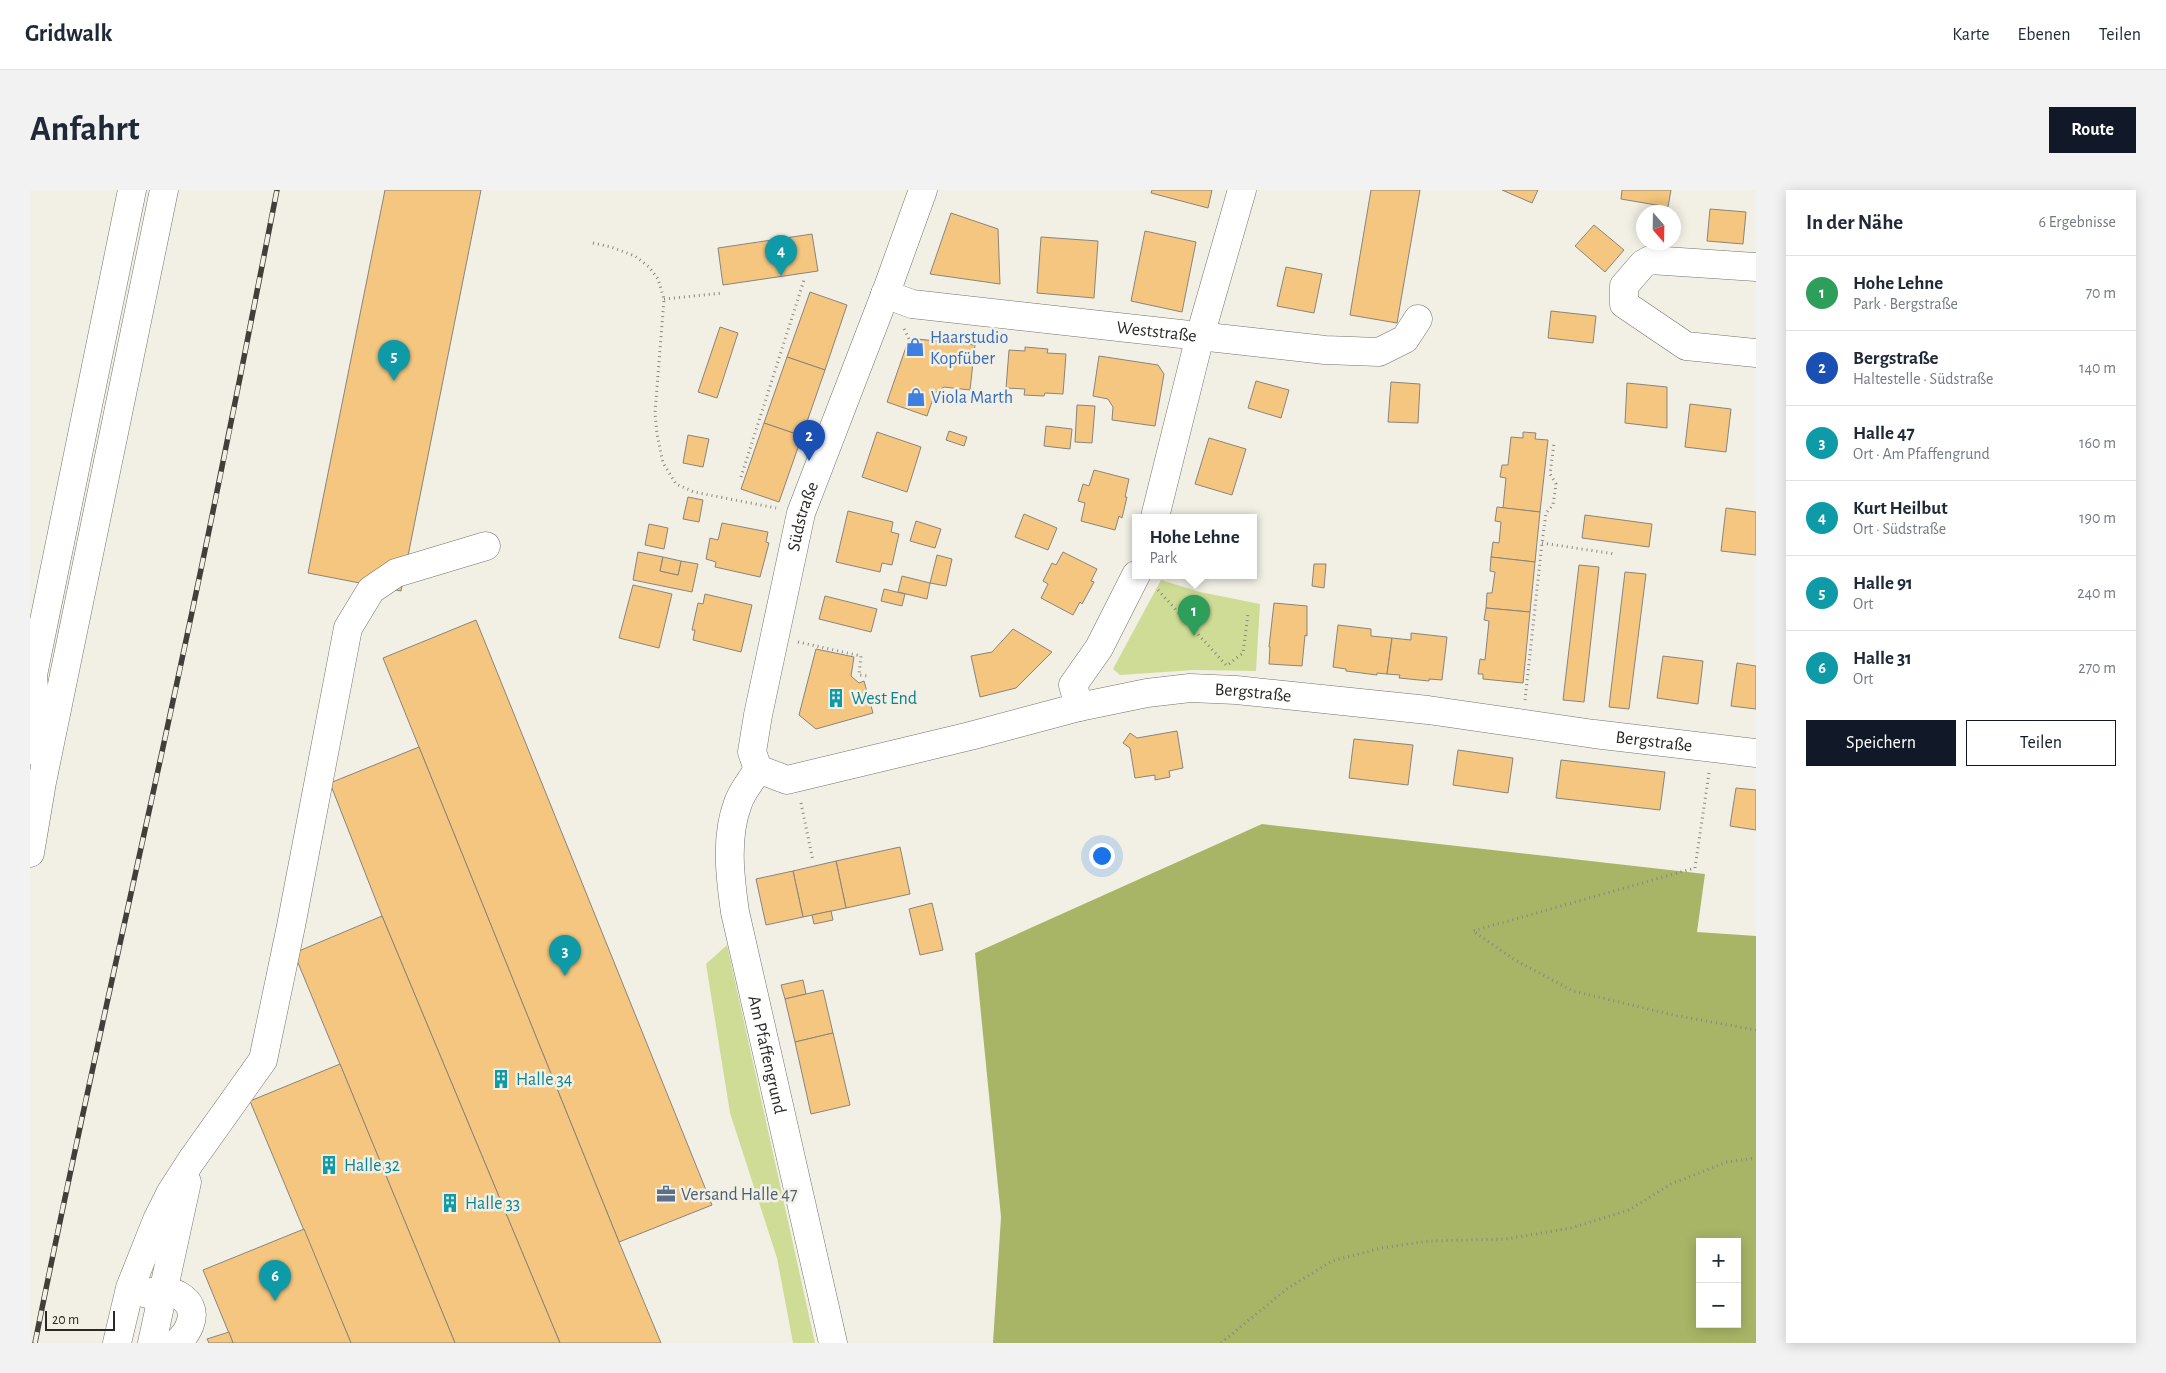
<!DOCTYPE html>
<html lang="de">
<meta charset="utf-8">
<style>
:root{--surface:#fff;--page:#f2f2f3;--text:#1f2937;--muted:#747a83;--line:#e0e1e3;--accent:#111827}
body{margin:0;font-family:"Alegreya Sans",sans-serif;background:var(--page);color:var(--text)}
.controls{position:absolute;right:15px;bottom:15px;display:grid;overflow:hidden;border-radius:0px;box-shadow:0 2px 12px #0003}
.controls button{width:45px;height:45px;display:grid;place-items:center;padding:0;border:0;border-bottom:1px solid var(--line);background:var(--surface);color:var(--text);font:25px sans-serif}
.compass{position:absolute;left:1606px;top:15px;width:45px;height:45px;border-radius:50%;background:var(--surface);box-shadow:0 2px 12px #0003;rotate:160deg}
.scale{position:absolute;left:15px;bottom:12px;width:70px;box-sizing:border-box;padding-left:5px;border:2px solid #2a2925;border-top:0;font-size:14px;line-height:18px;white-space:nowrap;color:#2a2925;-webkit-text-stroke:4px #f2f0e5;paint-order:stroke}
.you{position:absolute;left:1071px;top:665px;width:18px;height:18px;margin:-12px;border:4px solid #fff;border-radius:50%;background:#1a73e8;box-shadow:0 0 0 8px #1a73e833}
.badge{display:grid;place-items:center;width:32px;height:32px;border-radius:50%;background:var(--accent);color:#fff;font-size:16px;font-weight:700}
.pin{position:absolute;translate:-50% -41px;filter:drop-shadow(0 1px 2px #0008)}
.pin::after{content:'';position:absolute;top:26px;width:18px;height:15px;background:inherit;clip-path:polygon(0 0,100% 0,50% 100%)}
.popup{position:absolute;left:1102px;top:324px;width:125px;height:65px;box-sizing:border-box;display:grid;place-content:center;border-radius:0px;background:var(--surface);filter:drop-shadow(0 1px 4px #0005);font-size:16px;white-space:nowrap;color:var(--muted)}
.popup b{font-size:19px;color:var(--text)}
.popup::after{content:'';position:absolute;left:50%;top:100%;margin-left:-10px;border:10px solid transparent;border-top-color:var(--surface)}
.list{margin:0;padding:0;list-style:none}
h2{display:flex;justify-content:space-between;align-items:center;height:65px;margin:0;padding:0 20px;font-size:21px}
h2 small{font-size:16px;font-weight:400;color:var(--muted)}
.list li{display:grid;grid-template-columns:32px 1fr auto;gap:15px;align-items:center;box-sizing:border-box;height:75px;padding:0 20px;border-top:1px solid var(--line)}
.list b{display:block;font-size:19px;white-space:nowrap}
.list p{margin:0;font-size:16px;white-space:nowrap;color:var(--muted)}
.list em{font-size:16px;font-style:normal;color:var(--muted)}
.actions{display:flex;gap:10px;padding:15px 20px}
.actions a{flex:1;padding:11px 0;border:1px solid var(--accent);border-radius:0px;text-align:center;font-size:18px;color:var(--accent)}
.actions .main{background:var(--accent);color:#fff}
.map{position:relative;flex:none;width:1726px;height:1153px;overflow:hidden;border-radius:0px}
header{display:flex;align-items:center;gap:30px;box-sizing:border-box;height:70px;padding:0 25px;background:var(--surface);border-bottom:1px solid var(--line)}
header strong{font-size:24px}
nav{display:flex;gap:28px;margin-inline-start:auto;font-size:18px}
.intro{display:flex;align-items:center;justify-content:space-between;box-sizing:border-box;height:120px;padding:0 30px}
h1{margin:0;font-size:35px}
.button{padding:12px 22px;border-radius:0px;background:var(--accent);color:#fff;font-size:18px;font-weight:700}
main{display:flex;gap:30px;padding:0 30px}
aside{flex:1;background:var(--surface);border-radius:0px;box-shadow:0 2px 12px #0003}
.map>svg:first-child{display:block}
.green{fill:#cfdc96}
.forest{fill:#a8b566;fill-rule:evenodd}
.building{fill:#f4c67f;stroke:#8a847c}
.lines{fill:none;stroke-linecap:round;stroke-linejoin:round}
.minor-casing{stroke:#747269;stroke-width:29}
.path{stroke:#898780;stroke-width:3;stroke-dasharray:1 4;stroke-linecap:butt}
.minor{stroke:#fff;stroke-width:28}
.rail-casing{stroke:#403f3a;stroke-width:5.5}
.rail{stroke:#f2f0e5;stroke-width:4;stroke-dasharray:11;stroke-linecap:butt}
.labels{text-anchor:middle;stroke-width:5;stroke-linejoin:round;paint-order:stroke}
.street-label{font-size:18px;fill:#2a2925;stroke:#f2f0e5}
.shop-label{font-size:18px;fill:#366cbe;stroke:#f2f0e5;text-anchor:start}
.culture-label{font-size:18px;fill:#0d838f;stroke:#f2f0e5;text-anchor:start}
.service-label{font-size:18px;fill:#4e5e75;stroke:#f2f0e5;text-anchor:start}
</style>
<header>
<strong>Gridwalk</strong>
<nav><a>Karte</a><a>Ebenen</a><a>Teilen</a></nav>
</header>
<div class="intro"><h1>Anfahrt</h1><a class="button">Route</a></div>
<main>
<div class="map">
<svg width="1726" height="1153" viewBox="0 0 1726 1153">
<rect width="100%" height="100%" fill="#f2f0e5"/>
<g class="green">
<path d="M 1131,390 L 1170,402 L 1230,414 L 1226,481 L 1164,480 L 1090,485 L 1083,479 Z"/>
<path d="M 697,755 L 785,1153 L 763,1153 L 747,1068 L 700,923 L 676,774 Z"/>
</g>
<path class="forest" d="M 1232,634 L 1675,684 L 1667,742 L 1726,746 L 1726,1153 L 963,1153 L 971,1027 L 945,763 ZM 1670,1052 L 1707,1052 L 1707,1134 L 1670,1134 Z"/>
<g class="building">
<path d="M 355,0 L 451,0 L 371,401 L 278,383 Z"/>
<path d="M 1122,0 L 1182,0 L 1178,18 L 1121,3 Z"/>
<path d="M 1341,0 L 1390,0 L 1367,133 L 1320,125 Z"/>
<path d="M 1472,0 L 1508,0 L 1502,13 Z"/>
<path d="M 1592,0 L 1641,0 L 1638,17 L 1591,9 Z"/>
<path d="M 1680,19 L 1716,22 L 1713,54 L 1677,51 Z"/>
<path d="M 921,23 L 968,39 L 970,94 L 900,84 Z"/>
<path d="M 1564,35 L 1594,60 L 1575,82 L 1545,56 Z"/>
<path d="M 1115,41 L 1166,52 L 1152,122 L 1101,111 Z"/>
<path d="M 782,44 L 788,81 L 693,95 L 688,58 Z"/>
<path d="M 1011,47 L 1068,51 L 1064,108 L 1007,103 Z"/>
<path d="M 1256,77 L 1292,84 L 1284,123 L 1247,116 Z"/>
<path d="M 780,102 L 817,115 L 795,180 L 757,167 Z"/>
<path d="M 1521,121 L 1566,126 L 1563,153 L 1518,148 Z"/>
<path d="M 690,137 L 708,143 L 687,208 L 668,202 Z"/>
<path d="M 887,149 L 945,155 L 940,200 L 914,197 L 905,203 L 897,226 L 857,212 L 876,157 Z"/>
<path d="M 995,157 L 1018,159 L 1017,163 L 1036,164 L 1033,204 L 1015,203 L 1014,206 L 994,205 L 995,199 L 976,198 L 979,160 L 995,161 Z"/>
<path d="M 1069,166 L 1128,175 L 1134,184 L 1125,236 L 1082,230 L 1083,217 L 1078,209 L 1063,206 Z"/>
<path d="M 757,167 L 795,180 L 772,246 L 734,233 Z"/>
<path d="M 1226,191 L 1259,200 L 1251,228 L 1218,218 Z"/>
<path d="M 1361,192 L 1390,194 L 1388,233 L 1358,232 Z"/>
<path d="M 1597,193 L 1637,197 L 1637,238 L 1595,233 Z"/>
<path d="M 1660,214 L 1701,219 L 1696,262 L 1655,257 Z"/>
<path d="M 1047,215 L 1065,216 L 1062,253 L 1045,252 Z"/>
<path d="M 734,233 L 772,246 L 749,312 L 711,299 Z"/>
<path d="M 1016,236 L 1042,239 L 1040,259 L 1014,256 Z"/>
<path d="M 919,241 L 937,247 L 934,256 L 916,250 Z"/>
<path d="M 847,242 L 891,257 L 877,302 L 832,287 Z"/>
<path d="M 1493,242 L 1506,243 L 1505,249 L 1518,250 L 1510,322 L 1473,318 L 1476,288 L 1470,287 L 1472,275 L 1478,275 L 1481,247 L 1493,248 Z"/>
<path d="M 658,245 L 679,249 L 673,277 L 653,273 Z"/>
<path d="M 1179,248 L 1216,259 L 1202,305 L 1165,294 Z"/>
<path d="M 1064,280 L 1099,289 L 1095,307 L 1097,307 L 1092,328 L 1089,326 L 1085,340 L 1051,331 L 1055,313 L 1048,311 L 1053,294 L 1059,296 Z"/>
<path d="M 658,307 L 673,310 L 669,332 L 653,329 Z"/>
<path d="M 1467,317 L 1510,322 L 1505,372 L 1461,367 L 1463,352 L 1469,353 L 1471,332 L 1465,331 Z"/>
<path d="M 1696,318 L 1726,322 L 1726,365 L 1691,361 Z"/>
<path d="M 818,321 L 863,332 L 861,342 L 869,344 L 862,375 L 852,373 L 850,382 L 806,372 Z"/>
<path d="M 994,324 L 1027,338 L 1018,360 L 985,347 Z"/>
<path d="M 1555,325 L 1622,334 L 1619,357 L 1552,348 Z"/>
<path d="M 886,331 L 911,339 L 905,358 L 880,351 Z"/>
<path d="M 692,333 L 738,342 L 736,352 L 739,353 L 730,387 L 685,377 L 686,372 L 676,369 L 680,348 L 688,350 Z"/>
<path d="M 619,334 L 638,338 L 634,359 L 615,355 Z"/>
<path d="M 608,362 L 633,367 L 630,381 L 648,385 L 651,371 L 668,374 L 662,402 L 603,390 Z"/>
<path d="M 1033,362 L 1067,379 L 1061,391 L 1064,392 L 1052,414 L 1050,412 L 1043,425 L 1011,408 L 1018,394 L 1013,391 L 1022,373 L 1026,375 Z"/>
<path d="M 907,365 L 922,369 L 916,396 L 900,393 Z"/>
<path d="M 633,367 L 651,371 L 648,385 L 630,381 Z"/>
<path d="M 1461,367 L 1505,372 L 1500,422 L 1456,418 L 1457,403 L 1462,403 L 1465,382 L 1460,381 Z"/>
<path d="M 1284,374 L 1296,374 L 1294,398 L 1282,396 Z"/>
<path d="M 1549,375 L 1569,377 L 1554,512 L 1533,510 Z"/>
<path d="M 1595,382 L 1616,384 L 1599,519 L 1579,517 Z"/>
<path d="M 872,386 L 900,393 L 897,409 L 868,402 Z"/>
<path d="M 603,395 L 642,404 L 629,458 L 589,448 Z"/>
<path d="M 854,399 L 875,404 L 872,416 L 851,411 Z"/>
<path d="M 675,404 L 722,415 L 711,462 L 663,450 L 665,440 L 662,440 L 668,413 L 673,414 Z"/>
<path d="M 795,406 L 847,419 L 841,442 L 789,429 Z"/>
<path d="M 1244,413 L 1277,416 L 1277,446 L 1275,445 L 1272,476 L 1239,474 L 1240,457 L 1239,457 Z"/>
<path d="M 1456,418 L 1500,422 L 1493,493 L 1453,489 L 1453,484 L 1448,484 L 1450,469 L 1455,470 L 1459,431 L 1454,430 Z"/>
<path d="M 446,430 L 682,1015 L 589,1052 L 353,468 Z"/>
<path d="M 1308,435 L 1341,439 L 1341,446 L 1362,448 L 1357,484 L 1347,483 L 1347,485 L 1316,481 L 1316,479 L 1303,477 Z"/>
<path d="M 983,439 L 1022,462 L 986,498 L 950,507 L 941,466 L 962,462 Z"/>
<path d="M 1381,443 L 1417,447 L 1412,490 L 1399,489 L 1399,491 L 1369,488 L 1370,485 L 1357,484 L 1362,448 L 1381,450 Z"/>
<path d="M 786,459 L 824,467 L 821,486 L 829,493 L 834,491 L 843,523 L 786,539 L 769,525 Z"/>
<path d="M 1633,466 L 1673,471 L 1668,514 L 1627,508 Z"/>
<path d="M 1707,473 L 1726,476 L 1726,519 L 1701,516 Z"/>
<path d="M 1147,541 L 1153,578 L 1139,581 L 1140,587 L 1125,590 L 1125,585 L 1105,588 L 1100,558 L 1093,553 L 1100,543 L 1107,548 Z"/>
<path d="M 1324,549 L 1383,555 L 1378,595 L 1319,588 Z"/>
<path d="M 389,557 L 589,1052 L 631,1153 L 530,1153 L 352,726 L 300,593 Z"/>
<path d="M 1428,560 L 1483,568 L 1478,603 L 1423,595 Z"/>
<path d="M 1531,570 L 1635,582 L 1630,620 L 1526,608 Z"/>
<path d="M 1706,598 L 1726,600 L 1726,640 L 1700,636 Z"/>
<path d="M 870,657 L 880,704 L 816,718 L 806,671 Z"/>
<path d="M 806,671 L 816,718 L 773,727 L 763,681 Z"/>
<path d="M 763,681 L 773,727 L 736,735 L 726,689 Z"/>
<path d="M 902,713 L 913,760 L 890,765 L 879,719 Z"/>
<path d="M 801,721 L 803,730 L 784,734 L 782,725 Z"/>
<path d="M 352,726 L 530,1153 L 425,1153 L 264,763 Z"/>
<path d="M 773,790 L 776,804 L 755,809 L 751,795 Z"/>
<path d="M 793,800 L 803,843 L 765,852 L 755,809 Z"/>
<path d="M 803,843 L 820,915 L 781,924 L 765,852 Z"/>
<path d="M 310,874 L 425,1153 L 321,1153 L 220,911 Z"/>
<path d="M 274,1039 L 321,1153 L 203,1153 L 173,1080 Z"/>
<path d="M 199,1142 L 203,1153 L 179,1153 L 177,1149 Z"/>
</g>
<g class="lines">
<g class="minor-casing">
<g id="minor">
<path d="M 1726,77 L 1620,70 L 1613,74 L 1594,96 L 1594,114 L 1656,156 L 1726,163"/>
<path id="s1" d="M 855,104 L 882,114 L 1295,160 L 1349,162 L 1375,149 L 1388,129"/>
<path d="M 1125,327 L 1170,146 L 1212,0"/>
<path d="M 1049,517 L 1043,495 L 1069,458 L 1106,385"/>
<path d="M 9,563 L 3,485 L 102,0"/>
<path id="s2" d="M 728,579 L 757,590 L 940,546 L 1049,517 L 1117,503 L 1160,498 L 1206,500 L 1398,520 L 1564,544 L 1726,563"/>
<path id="s3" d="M 728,579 L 722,562 L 728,525 L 771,323 L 858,97 L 893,0"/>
<path id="s4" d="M 728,579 C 722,590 712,601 708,613 C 695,647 700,687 705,722 L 803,1153"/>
<path d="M 0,663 L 12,592 L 134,0"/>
<path d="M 117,1104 C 137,1094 170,1109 160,1134 C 158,1141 152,1148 147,1153"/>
<path d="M 87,1153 L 100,1098 L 127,1030 L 141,1002 L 161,971 L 233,870 L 261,736 L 318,438 L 341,400 L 366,383 L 456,356"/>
<path d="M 122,1153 L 157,992"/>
</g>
</g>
<g class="path">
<path d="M 563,53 L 581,57 L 605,66 L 619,77 L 628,89 L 634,109 L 625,223 L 627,244 L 633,273 L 646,294 L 664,302 L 746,318"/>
<path d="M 634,109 L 693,103"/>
<path d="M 874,139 L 881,153"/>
<path d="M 711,287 L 774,90"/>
<path d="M 1512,353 L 1585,364"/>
<path d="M 1128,400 L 1196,475"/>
<path d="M 768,452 L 831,466 L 829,485 L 838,486"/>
<path d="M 1199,474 L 1213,463 L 1218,424"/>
<path d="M 1495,510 L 1512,353 L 1516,323 L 1523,315 L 1526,294 L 1520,284 L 1524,253"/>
<path d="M 1679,583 L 1665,678 L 1443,741 L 1485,770 L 1543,801 L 1643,825 L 1726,840"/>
<path d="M 771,613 L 783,671"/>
<path d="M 1191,1153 L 1258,1098 L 1302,1071 L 1351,1058 L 1399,1051 L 1476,1049 L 1541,1038 L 1599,1020 L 1641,994 L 1697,972 L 1726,968"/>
</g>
<use href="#minor" class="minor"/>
<g class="rail-casing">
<path id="rail" d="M 5,1153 C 60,878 125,605 181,331 C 204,221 225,110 247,0"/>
</g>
<use href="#rail" class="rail"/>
</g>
<defs>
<g id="shop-bare" transform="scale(1.5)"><path d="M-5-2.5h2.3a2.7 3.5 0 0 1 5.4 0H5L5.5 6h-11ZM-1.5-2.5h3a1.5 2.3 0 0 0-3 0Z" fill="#3f7fe0" stroke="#f2f0e5" stroke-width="2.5" paint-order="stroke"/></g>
<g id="building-bare" transform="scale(1.5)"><path d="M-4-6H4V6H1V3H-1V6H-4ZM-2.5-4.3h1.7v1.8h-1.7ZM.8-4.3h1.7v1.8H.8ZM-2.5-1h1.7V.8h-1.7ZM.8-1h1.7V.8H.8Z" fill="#0f9aa8" stroke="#f2f0e5" stroke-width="2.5" paint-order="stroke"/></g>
<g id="office-bare" transform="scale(1.5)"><path d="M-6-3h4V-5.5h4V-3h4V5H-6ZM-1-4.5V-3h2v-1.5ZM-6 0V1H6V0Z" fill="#5c6f8a" stroke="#f2f0e5" stroke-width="2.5" paint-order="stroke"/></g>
</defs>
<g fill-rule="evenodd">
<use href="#shop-bare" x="885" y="157"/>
<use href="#shop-bare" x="886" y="207"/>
<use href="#building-bare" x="806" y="508"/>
<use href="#building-bare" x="471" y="889"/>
<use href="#building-bare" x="299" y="975"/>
<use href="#office-bare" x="636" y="1004"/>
<use href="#building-bare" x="420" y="1013"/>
</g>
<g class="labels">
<g class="street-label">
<text dy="6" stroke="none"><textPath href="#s1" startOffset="275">Weststraße</textPath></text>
<text dy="6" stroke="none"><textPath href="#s3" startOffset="259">Südstraße</textPath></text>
<text dy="6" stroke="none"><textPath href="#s2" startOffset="508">Bergstraße</textPath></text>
<text dy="6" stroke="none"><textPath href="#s2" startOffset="912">Bergstraße</textPath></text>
<text dy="6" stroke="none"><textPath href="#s4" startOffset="296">Am Pfaffengrund</textPath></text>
</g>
<g class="shop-label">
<text x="900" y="153">Haarstudio<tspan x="900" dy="21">Kopfüber</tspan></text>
<text x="901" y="213">Viola Marth</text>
</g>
<g class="culture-label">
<text x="821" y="514">West End</text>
<text x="486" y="895">Halle 34</text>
<text x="314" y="981">Halle 32</text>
<text x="435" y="1019">Halle 33</text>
</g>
<g class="service-label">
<text x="651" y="1010">Versand Halle 47</text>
</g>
</g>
</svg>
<div class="controls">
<button>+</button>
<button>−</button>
</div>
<svg class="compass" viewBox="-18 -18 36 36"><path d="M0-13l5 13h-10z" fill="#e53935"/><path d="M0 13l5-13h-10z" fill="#747a83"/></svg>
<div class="scale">20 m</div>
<div class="you"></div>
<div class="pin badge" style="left:1164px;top:446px;background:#2e9e5b">1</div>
<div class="popup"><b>Hohe Lehne</b>Park</div>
<div class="pin badge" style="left:779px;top:271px;background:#1a4fb4">2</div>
<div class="pin badge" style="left:535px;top:786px;background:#0f9aa8">3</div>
<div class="pin badge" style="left:751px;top:86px;background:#0f9aa8">4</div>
<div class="pin badge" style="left:364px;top:191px;background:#0f9aa8">5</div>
<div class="pin badge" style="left:245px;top:1111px;background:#0f9aa8">6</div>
</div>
<aside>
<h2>In der Nähe<small>6 Ergebnisse</small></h2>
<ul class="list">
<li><span class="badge" style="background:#2e9e5b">1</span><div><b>Hohe Lehne</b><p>Park · Bergstraße</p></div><em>70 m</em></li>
<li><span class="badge" style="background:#1a4fb4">2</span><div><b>Bergstraße</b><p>Haltestelle · Südstraße</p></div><em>140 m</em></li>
<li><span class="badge" style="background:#0f9aa8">3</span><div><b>Halle 47</b><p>Ort · Am Pfaffengrund</p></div><em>160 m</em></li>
<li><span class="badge" style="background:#0f9aa8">4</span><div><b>Kurt Heilbut</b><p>Ort · Südstraße</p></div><em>190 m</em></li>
<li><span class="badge" style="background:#0f9aa8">5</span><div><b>Halle 91</b><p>Ort</p></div><em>240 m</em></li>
<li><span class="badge" style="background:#0f9aa8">6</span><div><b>Halle 31</b><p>Ort</p></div><em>270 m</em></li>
</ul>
<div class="actions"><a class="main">Speichern</a><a>Teilen</a></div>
</aside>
</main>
